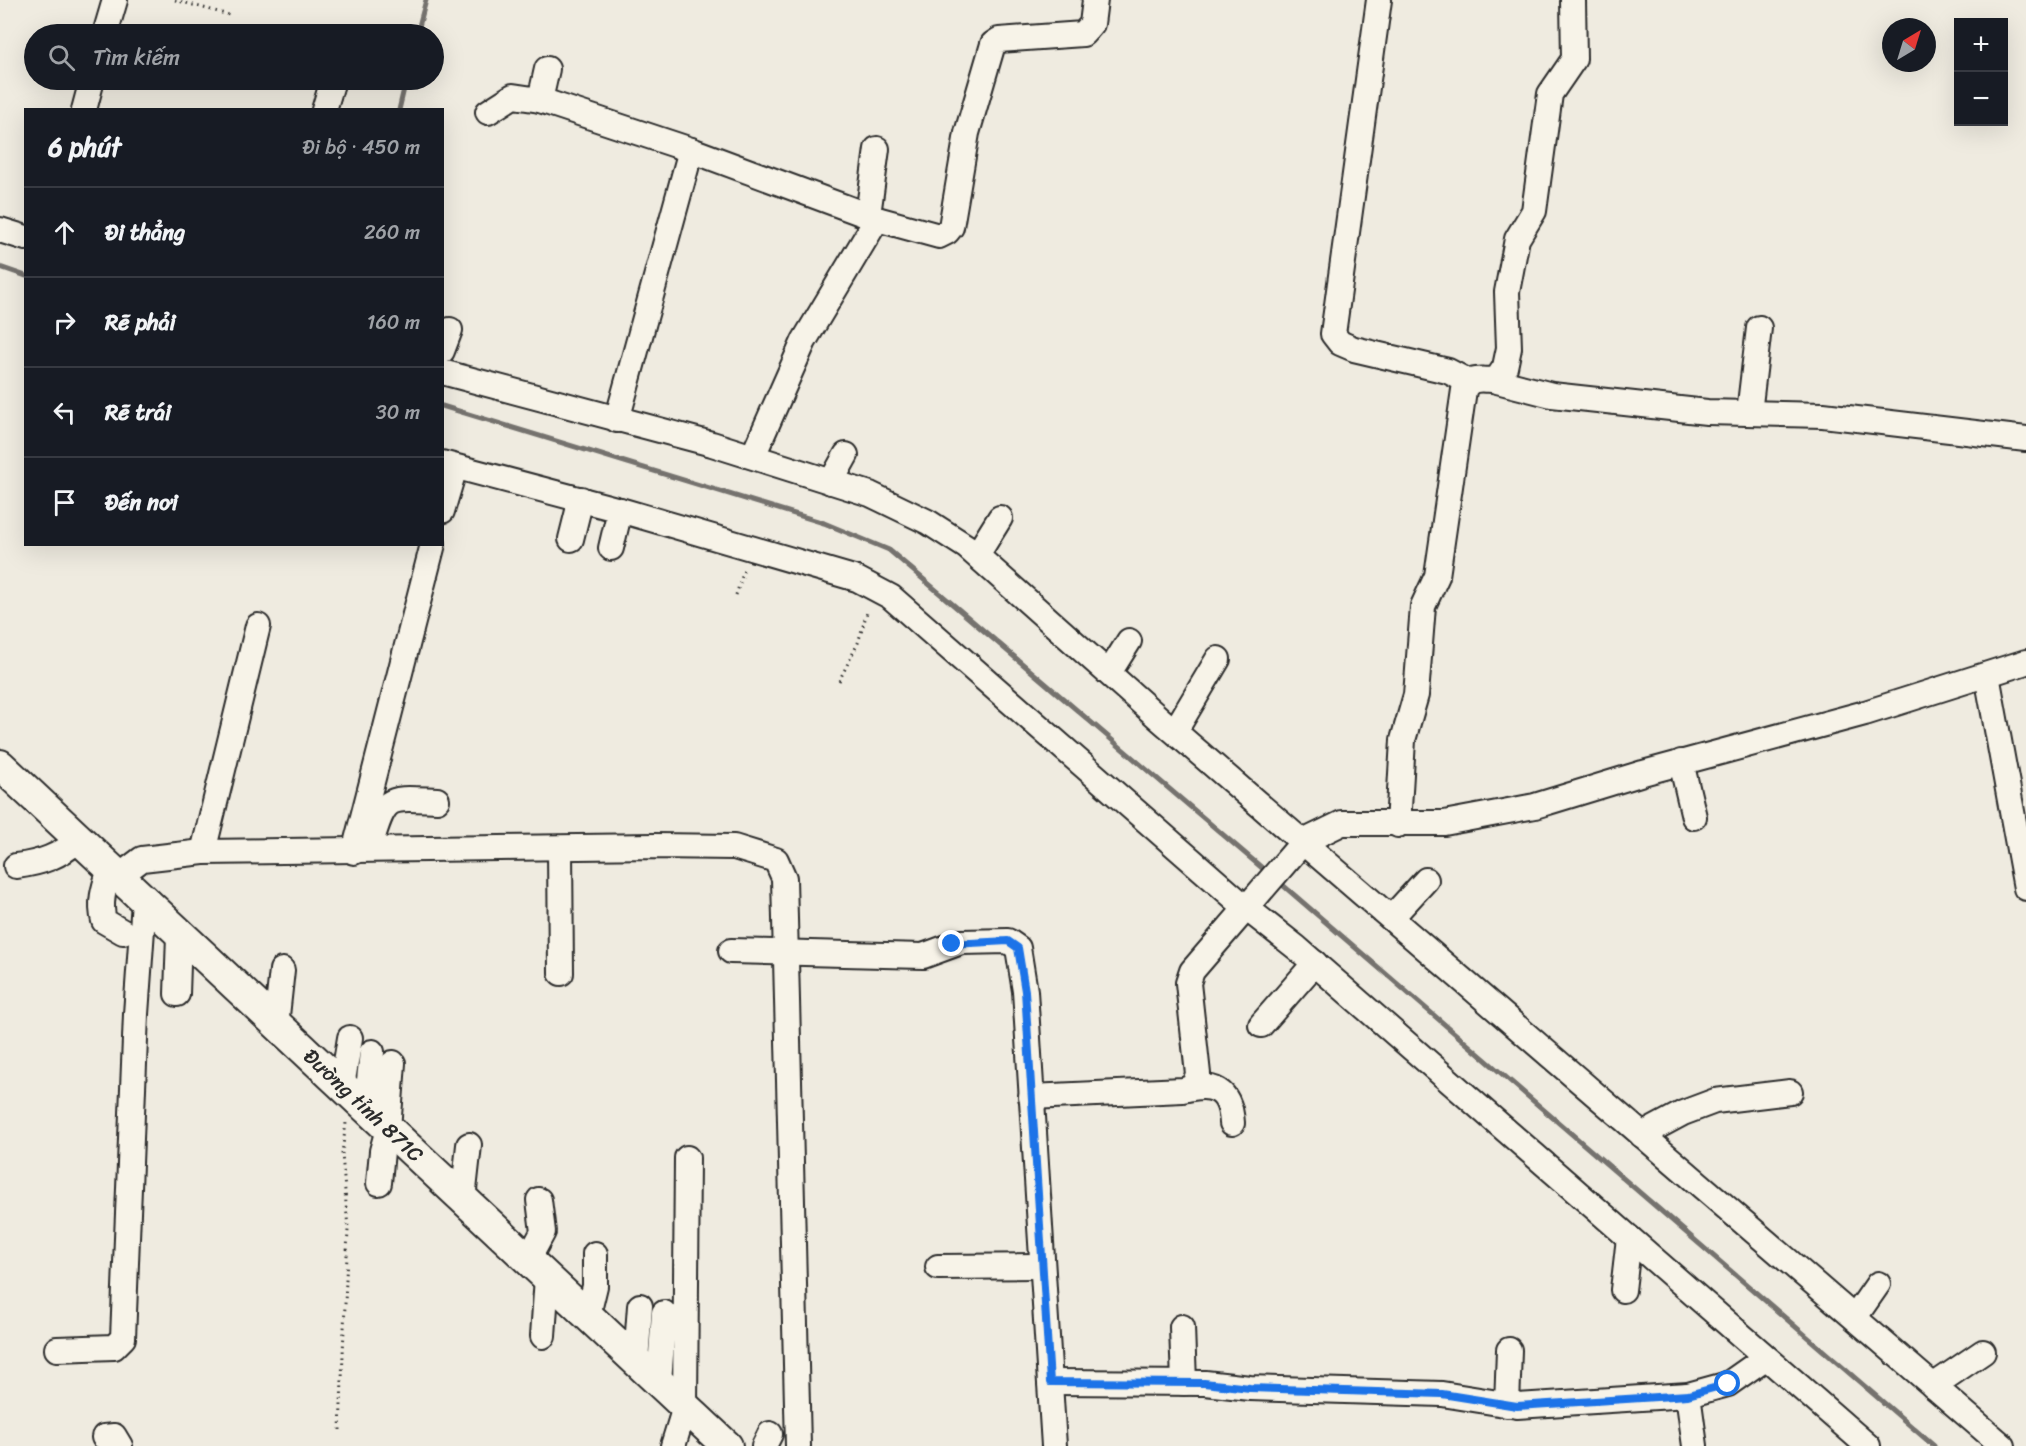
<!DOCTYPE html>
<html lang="vi">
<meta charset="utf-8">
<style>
:root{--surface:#171b24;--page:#242831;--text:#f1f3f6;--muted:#9ea1a6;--line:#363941}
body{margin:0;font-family:Sriracha,sans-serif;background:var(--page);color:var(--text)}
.controls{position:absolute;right:18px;top:18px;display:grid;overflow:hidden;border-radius:0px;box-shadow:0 6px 24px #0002}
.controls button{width:54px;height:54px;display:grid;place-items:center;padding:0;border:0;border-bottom:2px solid var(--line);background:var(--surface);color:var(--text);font:30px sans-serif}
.compass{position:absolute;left:1882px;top:18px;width:54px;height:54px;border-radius:50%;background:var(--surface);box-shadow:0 6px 24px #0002;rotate:38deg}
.stop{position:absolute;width:18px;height:18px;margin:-14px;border:4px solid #1a73e8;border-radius:50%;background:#fff}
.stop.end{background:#1a73e8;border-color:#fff;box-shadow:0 2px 6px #0008}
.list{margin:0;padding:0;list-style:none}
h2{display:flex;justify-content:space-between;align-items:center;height:78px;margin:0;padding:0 24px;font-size:26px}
h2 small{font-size:20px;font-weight:400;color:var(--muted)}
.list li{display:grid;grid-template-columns:39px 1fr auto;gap:18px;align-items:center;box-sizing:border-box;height:90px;padding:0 24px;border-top:2px solid var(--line)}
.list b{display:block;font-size:22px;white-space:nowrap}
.list em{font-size:20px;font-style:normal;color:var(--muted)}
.icon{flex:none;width:33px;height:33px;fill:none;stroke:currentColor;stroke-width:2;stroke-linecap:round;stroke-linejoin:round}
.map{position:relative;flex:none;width:2026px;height:1446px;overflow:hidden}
.search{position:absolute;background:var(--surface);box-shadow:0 6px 24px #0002;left:24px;top:24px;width:420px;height:66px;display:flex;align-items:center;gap:15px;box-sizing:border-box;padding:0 21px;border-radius:33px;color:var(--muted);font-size:22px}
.panel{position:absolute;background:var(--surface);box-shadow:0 6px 24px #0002;left:24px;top:108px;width:420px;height:438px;border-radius:0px}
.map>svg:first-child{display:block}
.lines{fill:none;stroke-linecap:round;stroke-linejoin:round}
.stream{stroke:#74726e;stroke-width:5}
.minor-casing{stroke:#2b2b2b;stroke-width:28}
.major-casing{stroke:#2b2b2b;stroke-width:34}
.path{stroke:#2b2b2b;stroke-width:3;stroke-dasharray:1.5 4.5;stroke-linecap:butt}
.minor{stroke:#f7f3e8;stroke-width:24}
.major{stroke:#f7f3e8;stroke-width:30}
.route{stroke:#1a73e8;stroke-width:8}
.labels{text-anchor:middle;stroke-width:6;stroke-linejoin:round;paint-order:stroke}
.street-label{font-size:21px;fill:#2b2b2b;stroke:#f7f3e8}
</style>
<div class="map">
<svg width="2026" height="1446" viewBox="0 0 2026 1446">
<rect width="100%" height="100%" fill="#efebe0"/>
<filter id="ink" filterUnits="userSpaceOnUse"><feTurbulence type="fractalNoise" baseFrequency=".0167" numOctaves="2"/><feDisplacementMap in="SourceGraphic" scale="12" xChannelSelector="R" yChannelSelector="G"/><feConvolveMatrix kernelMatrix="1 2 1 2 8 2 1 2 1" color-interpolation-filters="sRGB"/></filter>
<g filter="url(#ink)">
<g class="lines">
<g class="stream">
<path d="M 417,34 L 426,0"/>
<path d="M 399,110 L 406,80"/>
<path d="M 0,267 L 26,276"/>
<path d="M 442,406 L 824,523 L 889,550 L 1268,873"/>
<path d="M 1278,881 L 1934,1446"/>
</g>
<g class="minor-casing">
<g id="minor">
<path d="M 1379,0 L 1333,334 L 1340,343 L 1354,349 L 1448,371 L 1469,382"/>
<path d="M 105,34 L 115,0"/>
<path d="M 540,100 L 547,69"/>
<path d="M 84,110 L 92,80"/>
<path d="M 324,110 L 333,80"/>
<path d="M 488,112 L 513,96 L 540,100 L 691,150 L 877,219 L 939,236 L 947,232 L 951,227 L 967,133 L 993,44 L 999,40 L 1083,34 L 1092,24 L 1095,0"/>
<path d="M 868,215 L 877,149"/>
<path d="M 0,230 L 26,238"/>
<path d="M 442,351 L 450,330"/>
<path d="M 442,372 L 712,444 L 870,494 L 928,522 L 967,547 L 1161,720 L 2003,1446"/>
<path d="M 1493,380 L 1552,395 L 1707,412 L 1823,415 L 2026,439"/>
<path d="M 1749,413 L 1759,328"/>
<path d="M 617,420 L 691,150"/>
<path d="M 753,456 L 804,341 L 877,219"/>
<path d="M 442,463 L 620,510 L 857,579 L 891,597 L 1245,907 L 1297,948 L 1868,1446"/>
<path d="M 831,482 L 846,455"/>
<path d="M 442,511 L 455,467"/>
<path d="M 571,539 L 581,499"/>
<path d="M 611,548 L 620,510"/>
<path d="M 977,555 L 1000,518"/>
<path d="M 1109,673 L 1129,641"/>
<path d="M 1987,675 L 2026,888"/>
<path d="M 1175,731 L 1218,659"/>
<path d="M 1681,762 L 1694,817"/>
<path d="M 1398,825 L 1403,740 L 1416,695 L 1423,606 L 1437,576 L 1464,390 C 1472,374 1484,382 1497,379 L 1505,367 L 1509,348 L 1507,292 L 1517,239 L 1534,211 L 1550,94 L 1574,59 L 1573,0"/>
<path d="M 371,843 C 386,794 387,798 437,800"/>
<path d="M 560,848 L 561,973"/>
<path d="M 203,852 L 258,626"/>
<path d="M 354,852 L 433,544"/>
<path d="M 16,866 C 42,863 59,856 79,840"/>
<path d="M 110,869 C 104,888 99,902 104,921 L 123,932"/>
<path d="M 118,877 L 142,859 L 203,852 L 655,846 L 734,847 L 776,860 L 784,878 L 798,1446"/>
<path d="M 1392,917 L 1426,880"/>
<path d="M 731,951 L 923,956 L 961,942 L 1008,941 L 1018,948 L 1025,991 L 1054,1446"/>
<path d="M 177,994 L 179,935"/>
<path d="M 276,1025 L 282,970"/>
<path d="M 1261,1025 L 1315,963"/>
<path d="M 1194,1085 L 1198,1074 L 1188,983 L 1192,971 L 1297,849 L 1305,841 L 1342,823 L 1444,823 L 1535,806 L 1643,773 L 1865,713 L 2026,662"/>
<path d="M 342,1086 L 350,1038"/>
<path d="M 1031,1097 L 1183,1090 C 1213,1082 1230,1089 1232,1123"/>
<path d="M 366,1109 L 372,1052"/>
<path d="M 1642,1135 L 1683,1113 L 1715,1101 L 1790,1092"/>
<path d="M 379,1183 L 382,1151 L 388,1129 L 393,1063"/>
<path d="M 463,1199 L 469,1145"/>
<path d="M 528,1260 L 543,1232 L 539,1200"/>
<path d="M 938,1267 L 1042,1266"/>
<path d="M 1623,1290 L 1629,1238"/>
<path d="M 588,1315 L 595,1286 L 595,1254"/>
<path d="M 1855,1317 L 1878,1284"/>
<path d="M 1182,1327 L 1184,1383"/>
<path d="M 543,1336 L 547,1277"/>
<path d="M 57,1349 L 114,1347 L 123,1338 L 136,1014 L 144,901"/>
<path d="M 636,1360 L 640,1306"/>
<path d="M 659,1382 L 664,1313"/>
<path d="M 1050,1382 L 1205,1383 L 1250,1388 L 1442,1394 L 1517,1406 L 1688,1395 L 1728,1384 L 1765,1358"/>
<path d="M 1933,1386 L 1983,1352"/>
<path d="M 1688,1395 L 1695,1446"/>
<path d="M 1507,1405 L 1509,1350"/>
<path d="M 104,1437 L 114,1436 L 120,1446"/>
<path d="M 673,1446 L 685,1407 L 687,1158"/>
<path d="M 764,1446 L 770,1434"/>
</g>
</g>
<g class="major-casing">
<g id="major">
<path id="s1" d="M 0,765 L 727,1446"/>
</g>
</g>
<g class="path">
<path d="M 175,0 L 229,15"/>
<path d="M 736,595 L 745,567"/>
<path d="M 839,681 L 858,643 L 868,609"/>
<path d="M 340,1430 L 348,1229 L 342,1153 L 346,1123"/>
</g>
<use href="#minor" class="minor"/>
<use href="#major" class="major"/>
</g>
</g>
<g class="lines" filter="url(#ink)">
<path class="route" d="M 952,944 L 1008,941 L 1018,948 L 1025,991 L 1050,1382 L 1204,1383 L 1250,1388 L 1442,1394 L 1517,1406 L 1688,1395 L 1728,1384"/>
</g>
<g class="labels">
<g class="street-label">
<text dy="7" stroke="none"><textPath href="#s1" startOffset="498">Đường tỉnh 871C</textPath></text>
</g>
</g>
</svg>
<div class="controls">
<button>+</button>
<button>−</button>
</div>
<svg class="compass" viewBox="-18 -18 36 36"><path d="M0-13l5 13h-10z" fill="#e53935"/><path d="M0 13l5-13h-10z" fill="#9ea1a6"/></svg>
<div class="stop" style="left:1728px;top:1384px"></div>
<div class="stop end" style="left:952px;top:944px"></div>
<div class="search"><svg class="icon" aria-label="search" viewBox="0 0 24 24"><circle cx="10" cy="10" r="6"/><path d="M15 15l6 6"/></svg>Tìm kiếm</div>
<section class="panel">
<h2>6 phút<small>Đi bộ · 450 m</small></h2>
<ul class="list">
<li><svg class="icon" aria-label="ahead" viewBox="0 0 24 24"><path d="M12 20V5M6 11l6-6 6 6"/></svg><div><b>Đi thẳng</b></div><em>260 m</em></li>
<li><svg class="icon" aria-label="right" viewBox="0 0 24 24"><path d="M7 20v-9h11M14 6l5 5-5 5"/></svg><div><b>Rẽ phải</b></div><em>160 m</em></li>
<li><svg class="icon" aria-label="left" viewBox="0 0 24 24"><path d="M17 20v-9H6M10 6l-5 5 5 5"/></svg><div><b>Rẽ trái</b></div><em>30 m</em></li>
<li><svg class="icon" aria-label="arrive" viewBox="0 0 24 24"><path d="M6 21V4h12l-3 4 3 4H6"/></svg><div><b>Đến nơi</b></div></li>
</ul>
</section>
</div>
